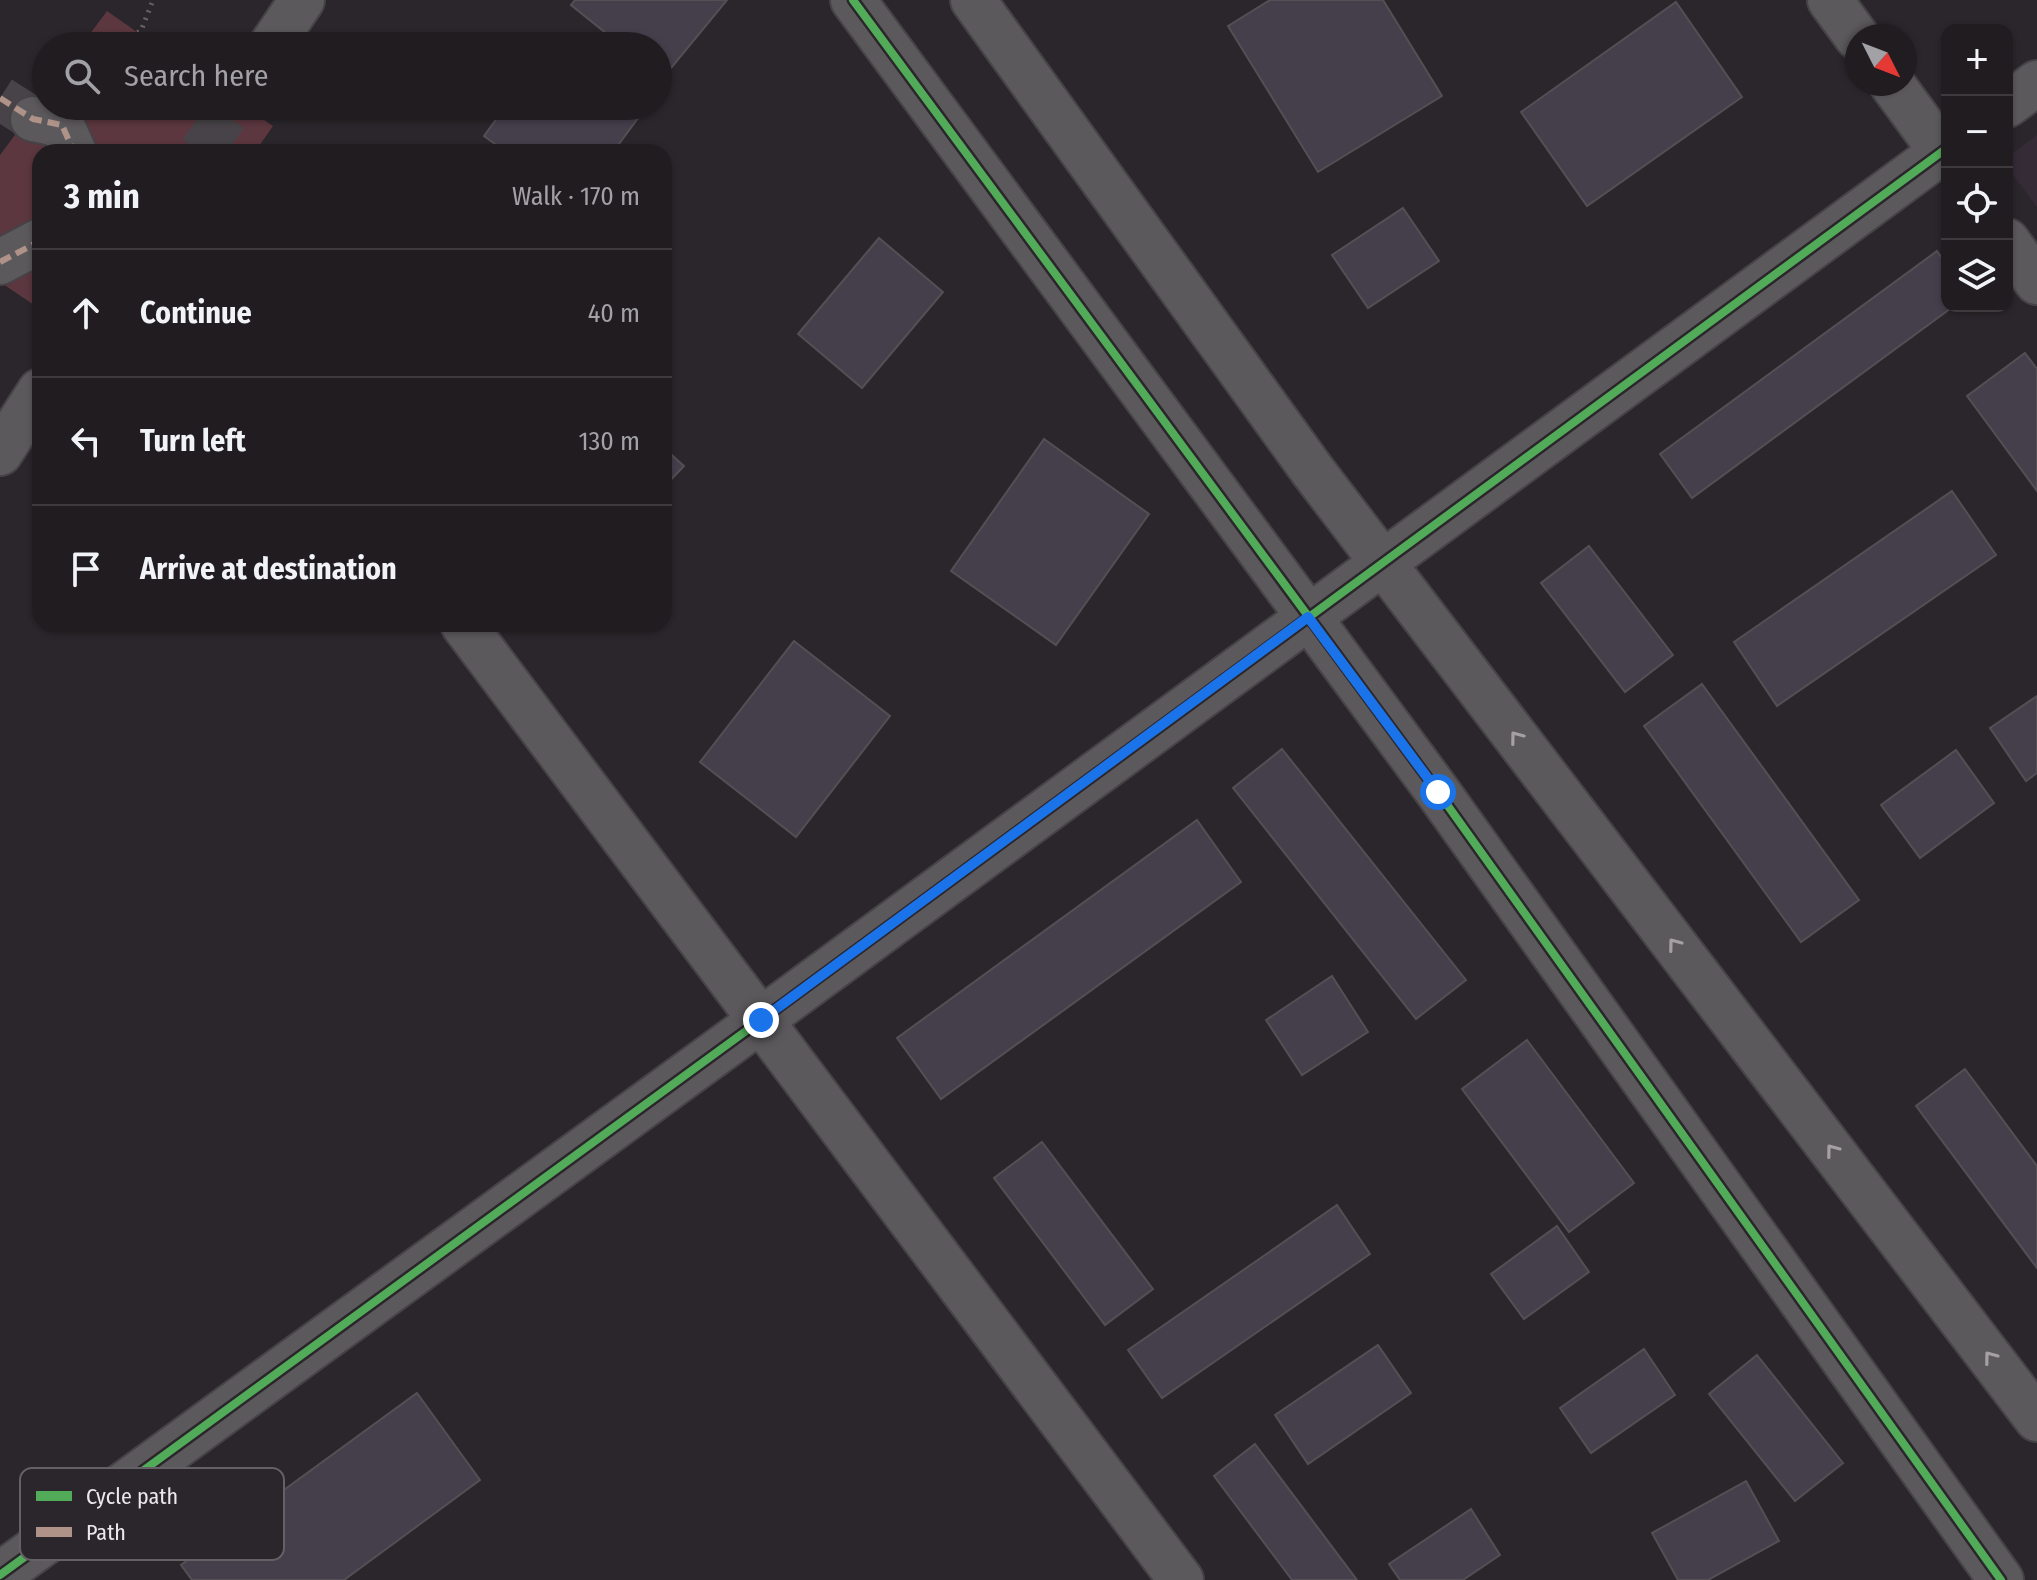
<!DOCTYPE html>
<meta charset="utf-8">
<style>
:root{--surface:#201c20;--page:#2d292d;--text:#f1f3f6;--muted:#a2a1a5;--line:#3d3a3e}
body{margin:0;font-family:"Fira Sans Condensed",sans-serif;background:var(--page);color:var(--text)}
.controls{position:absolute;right:24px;top:24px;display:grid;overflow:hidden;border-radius:16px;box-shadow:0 2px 6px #0004}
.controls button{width:72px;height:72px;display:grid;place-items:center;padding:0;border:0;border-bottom:2px solid var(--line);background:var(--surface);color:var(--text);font:40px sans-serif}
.compass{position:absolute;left:1845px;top:24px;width:72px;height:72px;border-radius:50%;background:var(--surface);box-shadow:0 2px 6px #0004;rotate:132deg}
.stop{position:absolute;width:24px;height:24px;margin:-18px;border:6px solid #1a73e8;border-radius:50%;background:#fff}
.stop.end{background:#1a73e8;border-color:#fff;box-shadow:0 2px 8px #0008}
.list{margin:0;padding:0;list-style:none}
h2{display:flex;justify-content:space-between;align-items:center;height:104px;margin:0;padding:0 32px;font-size:34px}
h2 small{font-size:26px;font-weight:400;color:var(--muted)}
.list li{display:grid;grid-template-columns:52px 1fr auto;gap:24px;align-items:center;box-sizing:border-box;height:128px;padding:0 32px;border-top:2px solid var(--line)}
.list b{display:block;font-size:30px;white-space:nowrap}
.list em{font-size:26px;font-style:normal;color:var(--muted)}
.icon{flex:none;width:44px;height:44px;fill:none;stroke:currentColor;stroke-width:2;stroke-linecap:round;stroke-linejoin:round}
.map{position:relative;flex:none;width:2037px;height:1580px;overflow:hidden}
.search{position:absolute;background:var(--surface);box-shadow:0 2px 6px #0004;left:32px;top:32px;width:640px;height:88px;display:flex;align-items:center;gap:20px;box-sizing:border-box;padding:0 28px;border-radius:44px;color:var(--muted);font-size:30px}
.panel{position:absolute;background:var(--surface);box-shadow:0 2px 6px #0004;left:32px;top:144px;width:640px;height:488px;border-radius:24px}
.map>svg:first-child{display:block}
.built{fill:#352b37}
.green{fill:#5c373f}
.building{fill:#453f4c;stroke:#525054;stroke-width:2}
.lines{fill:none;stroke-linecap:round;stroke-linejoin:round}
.minor-tunnel{stroke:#474348;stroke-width:44;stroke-dasharray:44 22;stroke-linecap:butt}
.minor-casing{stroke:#464347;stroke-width:48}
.path{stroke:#656266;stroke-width:5;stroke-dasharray:2 6;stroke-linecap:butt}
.minor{stroke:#5c595c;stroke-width:44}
.quiet{stroke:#af9288;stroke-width:6;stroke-dasharray:12 6;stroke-linecap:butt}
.cycleway-casing{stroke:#2b252c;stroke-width:13}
.cycleway{stroke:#51ab58;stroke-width:8}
.oneway{stroke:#a4a0a4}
.route{stroke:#1a73e8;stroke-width:10}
.key{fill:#2b252c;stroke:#656066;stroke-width:2}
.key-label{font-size:22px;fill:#ece8ed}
</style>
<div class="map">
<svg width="2037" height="1580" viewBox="0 0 2037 1580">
<rect width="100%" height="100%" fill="#2a262b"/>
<path class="built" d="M 2037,135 L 2037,207 L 2007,167 L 2007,157 Z"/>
<g class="green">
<path d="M 107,11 L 157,46 L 81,46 Z"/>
<path d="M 46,93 L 46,106 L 244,106 L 273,126 L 255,152 L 40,152 L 40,309 L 0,282 L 0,155 Z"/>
</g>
<g class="building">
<path d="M 575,0 L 727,0 L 662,79 L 658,75 L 658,46 L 622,46 L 571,5 Z"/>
<path d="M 1270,0 L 1383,0 L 1442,96 L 1318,172 L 1228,26 Z"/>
<path d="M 1676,2 L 1742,97 L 1587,206 L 1521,112 Z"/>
<path d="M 559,35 L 575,46 L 551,46 Z"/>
<path d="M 506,106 L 647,106 L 613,152 L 506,152 L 484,136 Z"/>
<path d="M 1403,208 L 1439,261 L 1368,308 L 1332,255 Z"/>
<path d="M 879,238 L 943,292 L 862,388 L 798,334 Z"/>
<path d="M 1937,251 L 1947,265 L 1947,306 L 1954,306 L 1692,498 L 1660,454 Z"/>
<path d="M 2025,353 L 2037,369 L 2037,491 L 1967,396 Z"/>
<path d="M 1044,439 L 1149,514 L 1056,645 L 951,571 Z"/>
<path d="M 664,448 L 684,466 L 664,487 Z"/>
<path d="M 1952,491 L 1996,555 L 1777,706 L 1734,642 Z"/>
<path d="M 1589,546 L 1673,655 L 1625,692 L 1541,583 Z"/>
<path d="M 794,641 L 890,716 L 796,837 L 700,762 Z"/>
<path d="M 1702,684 L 1859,900 L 1801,942 L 1644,726 Z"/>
<path d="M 2037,696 L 2037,773 L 2026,781 L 1990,728 Z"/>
<path d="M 1282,749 L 1466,980 L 1416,1019 L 1233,788 Z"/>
<path d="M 1956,750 L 1994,803 L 1920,858 L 1881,805 Z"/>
<path d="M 1197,820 L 1241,882 L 941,1099 L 897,1038 Z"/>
<path d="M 1332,976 L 1368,1032 L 1302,1075 L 1266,1020 Z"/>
<path d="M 1527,1040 L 1634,1183 L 1569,1232 L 1462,1089 Z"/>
<path d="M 1965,1069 L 2037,1166 L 2037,1268 L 1916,1106 Z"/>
<path d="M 1042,1142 L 1153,1289 L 1105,1325 L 994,1178 Z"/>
<path d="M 1337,1205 L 1370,1254 L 1162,1398 L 1128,1350 Z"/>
<path d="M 1557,1226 L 1589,1272 L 1524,1319 L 1491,1274 Z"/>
<path d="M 1378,1345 L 1411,1393 L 1308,1464 L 1275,1415 Z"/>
<path d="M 1644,1349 L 1675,1395 L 1591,1453 L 1560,1408 Z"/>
<path d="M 1757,1355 L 1843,1463 L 1795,1501 L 1709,1394 Z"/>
<path d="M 417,1393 L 480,1480 L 344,1580 L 192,1580 L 181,1565 Z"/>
<path d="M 1255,1444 L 1357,1580 L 1292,1580 L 1214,1476 Z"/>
<path d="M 1746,1481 L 1779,1541 L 1708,1580 L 1678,1580 L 1652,1533 Z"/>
<path d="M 1471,1509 L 1500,1555 L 1463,1580 L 1400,1580 L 1389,1564 Z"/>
</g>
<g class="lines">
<g class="minor-tunnel">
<path d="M 0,98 L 33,119"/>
<path d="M 201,152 L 232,106"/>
</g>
<g class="minor-casing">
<g id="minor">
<path d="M 853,0 L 1438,792 L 2001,1580"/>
<path d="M 973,0 L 1312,470 L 2037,1419"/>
<path d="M 1830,0 L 1857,37"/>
<path d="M 271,46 L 302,0"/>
<path d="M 1892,84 L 1947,159"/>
<path d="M 2007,105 L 2037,83"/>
<path d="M 33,119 L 62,125 L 74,152"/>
<path d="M 2007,241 L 2037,282"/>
<path d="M 0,262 L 40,241"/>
<path d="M 0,453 L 40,391"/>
<path d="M 463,624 L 1181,1580"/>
<path d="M 0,1575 L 761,1020 L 1947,148"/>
</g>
</g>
<path class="path" d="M 109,46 L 112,42 L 141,31 L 153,0"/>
<use href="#minor" class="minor"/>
<g class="quiet">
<path d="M 0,98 L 33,119 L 62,125 L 74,152"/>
<path d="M 0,262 L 40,241"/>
</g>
<g class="cycleway-casing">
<g id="cycleway">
<path d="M 853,0 L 1438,792 L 2001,1580"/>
<path d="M 0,1575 L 761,1020 L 1947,148"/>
</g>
</g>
<use href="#cycleway" class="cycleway"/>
</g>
<defs><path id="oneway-chevron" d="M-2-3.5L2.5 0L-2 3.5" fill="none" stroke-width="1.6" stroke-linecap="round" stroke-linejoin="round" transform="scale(2)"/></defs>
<g class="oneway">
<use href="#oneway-chevron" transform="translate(1516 737) rotate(-127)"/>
<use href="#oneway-chevron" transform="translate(1674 944) rotate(-127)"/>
<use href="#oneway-chevron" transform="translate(1832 1150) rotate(-127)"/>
<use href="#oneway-chevron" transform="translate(1990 1357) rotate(-127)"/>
</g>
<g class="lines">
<path class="route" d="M 761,1020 L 1308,617 L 1438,792"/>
</g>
<rect x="20" y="1468" width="264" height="92" rx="12" class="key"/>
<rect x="36" y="1491" width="36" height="10" fill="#51ab58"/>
<rect x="36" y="1527" width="36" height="10" fill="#af9288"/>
<g class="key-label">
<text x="86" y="1504">Cycle path</text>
<text x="86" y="1540">Path</text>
</g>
</svg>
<div class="controls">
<button>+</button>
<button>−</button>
<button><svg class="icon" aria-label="locate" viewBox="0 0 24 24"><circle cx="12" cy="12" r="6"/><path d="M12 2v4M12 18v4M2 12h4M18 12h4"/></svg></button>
<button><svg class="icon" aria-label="layers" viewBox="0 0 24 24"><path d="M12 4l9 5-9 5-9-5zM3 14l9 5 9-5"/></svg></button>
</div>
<svg class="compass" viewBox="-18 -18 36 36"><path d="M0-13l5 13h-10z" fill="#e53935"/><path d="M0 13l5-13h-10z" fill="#a2a1a5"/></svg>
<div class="stop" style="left:1438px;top:792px"></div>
<div class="stop end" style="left:761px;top:1020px"></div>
<div class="search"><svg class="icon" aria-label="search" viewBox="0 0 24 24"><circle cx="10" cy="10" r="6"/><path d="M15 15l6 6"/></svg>Search here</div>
<section class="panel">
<h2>3 min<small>Walk · 170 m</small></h2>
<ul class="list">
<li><svg class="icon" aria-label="ahead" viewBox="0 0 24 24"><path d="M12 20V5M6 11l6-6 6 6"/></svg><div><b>Continue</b></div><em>40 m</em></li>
<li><svg class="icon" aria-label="left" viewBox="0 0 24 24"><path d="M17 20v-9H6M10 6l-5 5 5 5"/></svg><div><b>Turn left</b></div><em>130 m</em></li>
<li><svg class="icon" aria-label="arrive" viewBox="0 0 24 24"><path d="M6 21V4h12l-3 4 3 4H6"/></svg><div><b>Arrive at destination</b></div></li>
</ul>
</section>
</div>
